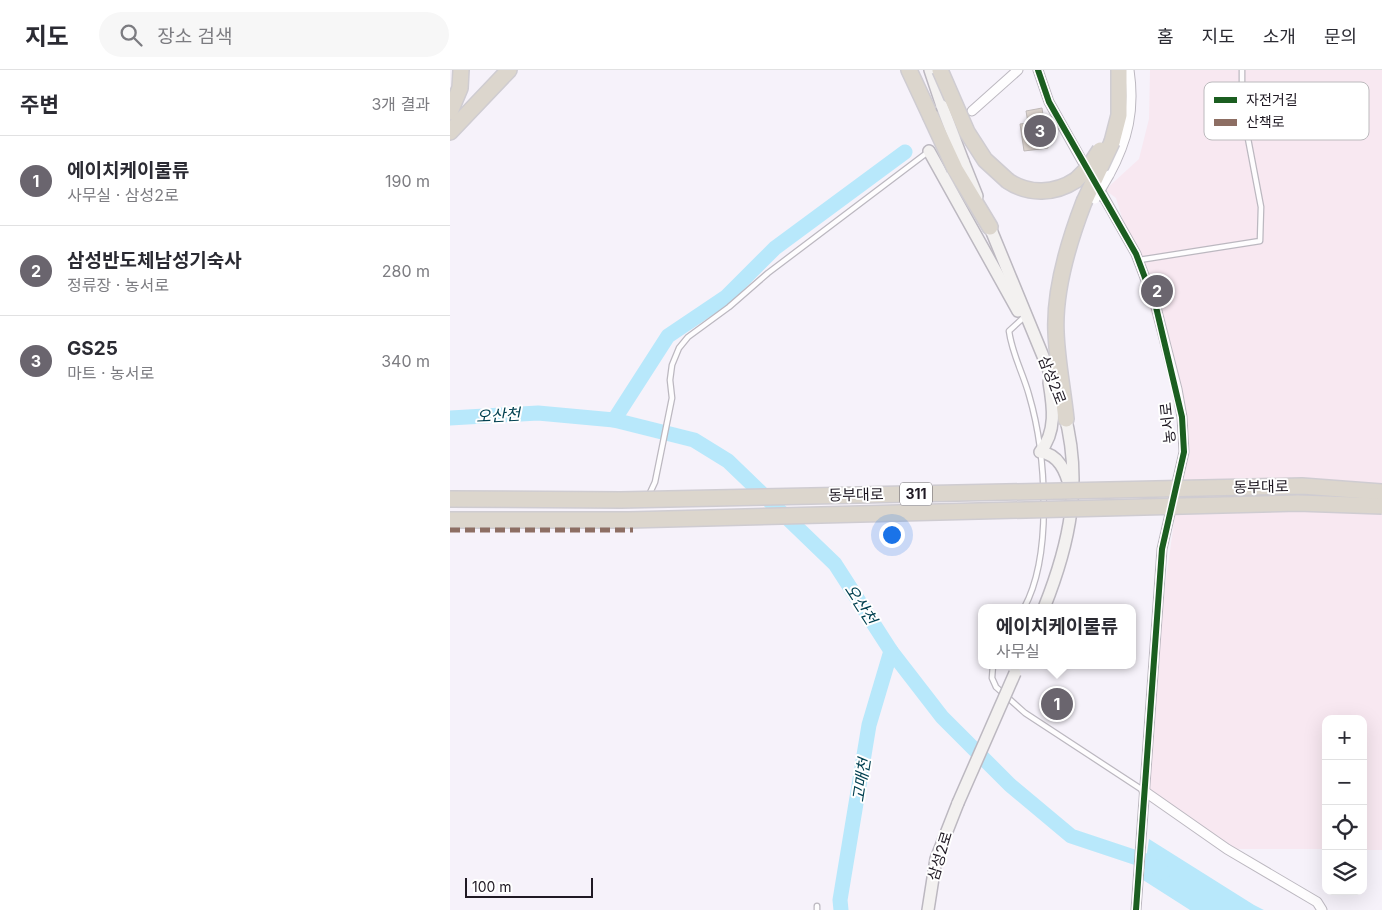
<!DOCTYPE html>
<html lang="ko">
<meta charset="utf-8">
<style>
:root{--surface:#fff;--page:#f7f7f7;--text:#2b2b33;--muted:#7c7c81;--line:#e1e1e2;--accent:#6a656e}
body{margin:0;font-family:Inter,"Noto Sans KR",sans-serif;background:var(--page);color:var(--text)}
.controls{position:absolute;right:15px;bottom:15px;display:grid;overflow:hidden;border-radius:10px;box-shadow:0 5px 20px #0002}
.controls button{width:45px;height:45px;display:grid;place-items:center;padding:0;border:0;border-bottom:1px solid var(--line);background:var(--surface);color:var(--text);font:25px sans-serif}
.scale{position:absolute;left:15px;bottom:12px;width:128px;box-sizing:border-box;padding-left:5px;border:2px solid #1f1923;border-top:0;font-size:14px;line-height:18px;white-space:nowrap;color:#1f1923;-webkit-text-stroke:4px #fff;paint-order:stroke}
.you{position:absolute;left:441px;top:464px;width:18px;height:18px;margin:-12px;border:4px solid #fff;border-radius:50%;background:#1a73e8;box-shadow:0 0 0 8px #1a73e833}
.badge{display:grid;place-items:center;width:32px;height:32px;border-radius:50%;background:var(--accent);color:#fff;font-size:16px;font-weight:700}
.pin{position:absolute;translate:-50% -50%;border:2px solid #fff;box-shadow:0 1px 5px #0006}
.popup{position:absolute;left:528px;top:534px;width:158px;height:65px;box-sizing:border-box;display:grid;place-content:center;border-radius:10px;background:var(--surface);filter:drop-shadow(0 1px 4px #0005);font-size:16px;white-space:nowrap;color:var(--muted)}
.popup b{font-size:19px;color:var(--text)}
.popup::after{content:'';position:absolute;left:50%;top:100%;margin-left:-10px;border:10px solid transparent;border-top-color:var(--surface)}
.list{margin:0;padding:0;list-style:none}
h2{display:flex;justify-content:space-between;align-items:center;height:65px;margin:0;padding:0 20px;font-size:21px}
h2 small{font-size:16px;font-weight:400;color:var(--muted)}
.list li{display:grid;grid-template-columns:32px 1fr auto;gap:15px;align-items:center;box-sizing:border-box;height:90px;padding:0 20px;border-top:1px solid var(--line)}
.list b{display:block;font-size:19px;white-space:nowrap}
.list p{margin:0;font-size:16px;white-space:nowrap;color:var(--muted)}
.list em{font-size:16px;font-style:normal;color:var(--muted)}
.icon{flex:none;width:28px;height:28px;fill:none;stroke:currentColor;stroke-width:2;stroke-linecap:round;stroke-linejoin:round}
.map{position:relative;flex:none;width:932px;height:840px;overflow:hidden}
header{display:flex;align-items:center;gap:30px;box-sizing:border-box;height:70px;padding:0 25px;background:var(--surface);border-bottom:1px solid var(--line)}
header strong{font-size:24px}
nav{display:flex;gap:28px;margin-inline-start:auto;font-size:18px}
.search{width:350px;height:45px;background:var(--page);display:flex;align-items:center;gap:12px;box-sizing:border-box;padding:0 18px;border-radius:28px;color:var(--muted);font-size:19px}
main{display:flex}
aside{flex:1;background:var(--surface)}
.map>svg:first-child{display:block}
.industrial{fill:#f8e8f1}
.water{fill:#b8e8fb}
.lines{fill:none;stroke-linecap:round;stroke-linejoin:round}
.river{stroke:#b8e8fb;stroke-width:15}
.building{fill:#ddd4ce;stroke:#c0bab9}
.lane-casing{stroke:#bcb8c0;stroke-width:7}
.street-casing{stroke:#bcb8c0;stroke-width:11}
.secondary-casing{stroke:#bcb8c0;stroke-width:14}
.highway-casing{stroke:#cfccd1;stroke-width:18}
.lane{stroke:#fefdfe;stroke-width:4.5}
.street{stroke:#fefdfe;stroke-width:9}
.secondary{stroke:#f3f1f0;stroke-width:11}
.highway{stroke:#dcd6cd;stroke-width:15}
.street-bridge-casing{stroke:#bcb8c0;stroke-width:11;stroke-linecap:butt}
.secondary-bridge-casing{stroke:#bcb8c0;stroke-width:14;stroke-linecap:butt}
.highway-bridge-casing{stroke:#cfccd1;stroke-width:18;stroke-linecap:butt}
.street-bridge{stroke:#fefdfe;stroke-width:9}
.secondary-bridge{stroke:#f3f1f0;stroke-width:11}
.highway-bridge{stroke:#dcd6cd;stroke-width:15}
.quiet{stroke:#8d6e63;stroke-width:5;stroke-dasharray:10 5;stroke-linecap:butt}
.cycleway-casing{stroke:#fff;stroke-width:9}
.cycleway{stroke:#1b5e20;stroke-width:6}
.labels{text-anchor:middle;stroke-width:4;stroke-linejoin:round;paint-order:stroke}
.shield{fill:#fff;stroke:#625e65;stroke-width:1}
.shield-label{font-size:14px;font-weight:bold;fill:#1f1923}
.street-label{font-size:15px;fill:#1f1923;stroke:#fff}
.water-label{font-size:16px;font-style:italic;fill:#004050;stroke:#fff}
.key{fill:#fff;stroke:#bcbabd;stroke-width:1}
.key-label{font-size:14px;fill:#1f1923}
</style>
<header>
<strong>지도</strong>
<div class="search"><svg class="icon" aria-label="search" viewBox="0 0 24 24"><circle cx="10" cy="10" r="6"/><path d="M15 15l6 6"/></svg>장소 검색</div>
<nav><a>홈</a><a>지도</a><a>소개</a><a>문의</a></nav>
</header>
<main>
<aside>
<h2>주변<small>3개 결과</small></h2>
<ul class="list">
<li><span class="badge">1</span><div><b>에이치케이물류</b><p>사무실 · 삼성2로</p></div><em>190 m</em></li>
<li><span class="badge">2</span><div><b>삼성반도체남성기숙사</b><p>정류장 · 농서로</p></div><em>280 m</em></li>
<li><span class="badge">3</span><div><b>GS25</b><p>마트 · 농서로</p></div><em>340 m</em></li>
</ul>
</aside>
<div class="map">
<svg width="932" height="840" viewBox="0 0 932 840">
<rect width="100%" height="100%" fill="#f6f2fa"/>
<path class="industrial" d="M 700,0 L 932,0 L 932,780 L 913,780 L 913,649 L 876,649 L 876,779 L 780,779 L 700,720 L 706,580 L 733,388 L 726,325 L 666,128 L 655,120 L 689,89 L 699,49 Z"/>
<path class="water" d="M 699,769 L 804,835 L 814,840 L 740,840 L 693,810 Z"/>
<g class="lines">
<g class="river">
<path d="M 0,348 L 88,343 L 164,350 L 244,370 L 278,391 L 385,494 L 441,581 L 492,647 L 560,715 L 621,766 L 696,791 L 713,802"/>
<path d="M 164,350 L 218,266 L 276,227 L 325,178 L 455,82"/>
<path d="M 391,840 L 390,830 L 419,655 L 441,581"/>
</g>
</g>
<path class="building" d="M 592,38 L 598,78 L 574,81 L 570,54 L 578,53 L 576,41 Z"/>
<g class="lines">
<g class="lane-casing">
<g id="lane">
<path d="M 689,190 L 810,171 L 811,137 L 792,37 L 792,0"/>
<path d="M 572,249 L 559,261 C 562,284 573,303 579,325 C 596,383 603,485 574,538"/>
<path d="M 199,425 L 205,412 L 222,328 L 220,310 L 222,295 L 229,278 L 238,267 L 279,237 L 318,203 L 478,82"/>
<path d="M 543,595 L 542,608 L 546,617 L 575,643 L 694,721"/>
<path d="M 367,836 L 367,840"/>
</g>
</g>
<g class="street-casing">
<g id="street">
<path d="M 588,0 L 599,32 L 639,103"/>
<path d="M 522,41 L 568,0"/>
<path d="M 659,105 C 678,70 685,39 679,0"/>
<path d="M 647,115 L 686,184 L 706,237 L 727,319 L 732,347 L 734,382 L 712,479 L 686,840"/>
<path d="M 694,721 L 777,779 L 867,832 L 872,840"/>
</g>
</g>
<g class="secondary-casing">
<g id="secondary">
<path d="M 480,0 L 492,36"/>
<path d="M 479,81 L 568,241"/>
<path d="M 513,91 L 527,126"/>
<path d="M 537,150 L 609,325"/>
<path d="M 599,312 C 603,336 607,362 590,382 C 609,384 616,402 620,418"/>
<path d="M 594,538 C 620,473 633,412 614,342"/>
<path d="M 478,840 L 486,789 L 508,733"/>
</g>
</g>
<g class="highway-casing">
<g id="highway">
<path d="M 459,0 L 480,45"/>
<path d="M 0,42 L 10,18 L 11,0"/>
<path d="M 0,62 L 59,0"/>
<path d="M 662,72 L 669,45 L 669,0"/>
<path d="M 505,99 L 540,157"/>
<path d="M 558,111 C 579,125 605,124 626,110"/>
<path d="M 616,349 C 613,320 607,291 606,262 C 604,219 619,171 634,132"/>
</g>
</g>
<use href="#lane" class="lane"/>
<use href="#street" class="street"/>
<use href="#secondary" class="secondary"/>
<use href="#highway" class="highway"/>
<g class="street-bridge-casing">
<path id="street-bridge" d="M 645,129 L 659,105"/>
</g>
<g class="secondary-bridge-casing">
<g id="secondary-bridge">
<path d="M 492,36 L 513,91"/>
<path d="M 508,733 L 565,603"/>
</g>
</g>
<g class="highway-bridge-casing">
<g id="highway-bridge">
<path d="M 490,0 L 517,62 L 535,90 L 558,111"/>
<path d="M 480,45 L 505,99"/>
<path d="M 626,110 L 639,97 L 650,80"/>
<path d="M 634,132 L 662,72"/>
<path d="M 0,429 L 171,430 L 852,416 L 932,422"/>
<path d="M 0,450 L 179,450 L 848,433 L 932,436"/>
</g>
</g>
<use href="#street-bridge" class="street-bridge"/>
<use href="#secondary-bridge" class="secondary-bridge"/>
<use href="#highway-bridge" class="highway-bridge"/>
<path class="quiet" d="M 0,460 L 183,460"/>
<g class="cycleway-casing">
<path id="cycleway" d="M 588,0 L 599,32 L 686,184 L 706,237 L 732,347 L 734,382 L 712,479 L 686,840"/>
</g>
<use href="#cycleway" class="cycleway"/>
</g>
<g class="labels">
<rect class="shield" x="450" y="412.5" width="32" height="23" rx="4"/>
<g class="shield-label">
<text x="466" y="429">311</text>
</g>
<g class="street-label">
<text transform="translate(602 310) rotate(69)" y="5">삼성2로</text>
<text transform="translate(718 353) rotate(-96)" y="5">농서로</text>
<text transform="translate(811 417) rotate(-1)" y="5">동부대로</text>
<text transform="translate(406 425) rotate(-1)" y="5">동부대로</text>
<text transform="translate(490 786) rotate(-73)" y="5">삼성2로</text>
</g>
<g class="water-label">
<text transform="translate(48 345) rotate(-3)" y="6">오산천</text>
<text transform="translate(411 534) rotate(57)" y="6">오산천</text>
<text transform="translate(411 710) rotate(-81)" y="6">고매천</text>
</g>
</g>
<rect x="754" y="12" width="165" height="58" rx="8" class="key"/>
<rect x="764" y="27" width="23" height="6" fill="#1b5e20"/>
<rect x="764" y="49" width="23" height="7" fill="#8d6e63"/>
<g class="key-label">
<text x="796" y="35">자전거길</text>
<text x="796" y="57">산책로</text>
</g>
</svg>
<div class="controls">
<button>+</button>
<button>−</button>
<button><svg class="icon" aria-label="locate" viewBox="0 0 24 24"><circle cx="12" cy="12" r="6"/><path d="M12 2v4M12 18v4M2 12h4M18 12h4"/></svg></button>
<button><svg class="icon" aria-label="layers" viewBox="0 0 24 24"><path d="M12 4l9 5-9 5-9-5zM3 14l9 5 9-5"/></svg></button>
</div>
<div class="scale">100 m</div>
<div class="you"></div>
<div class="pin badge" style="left:607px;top:634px">1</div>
<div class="popup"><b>에이치케이물류</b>사무실</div>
<div class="pin badge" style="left:707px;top:221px">2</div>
<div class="pin badge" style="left:590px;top:61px">3</div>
</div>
</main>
